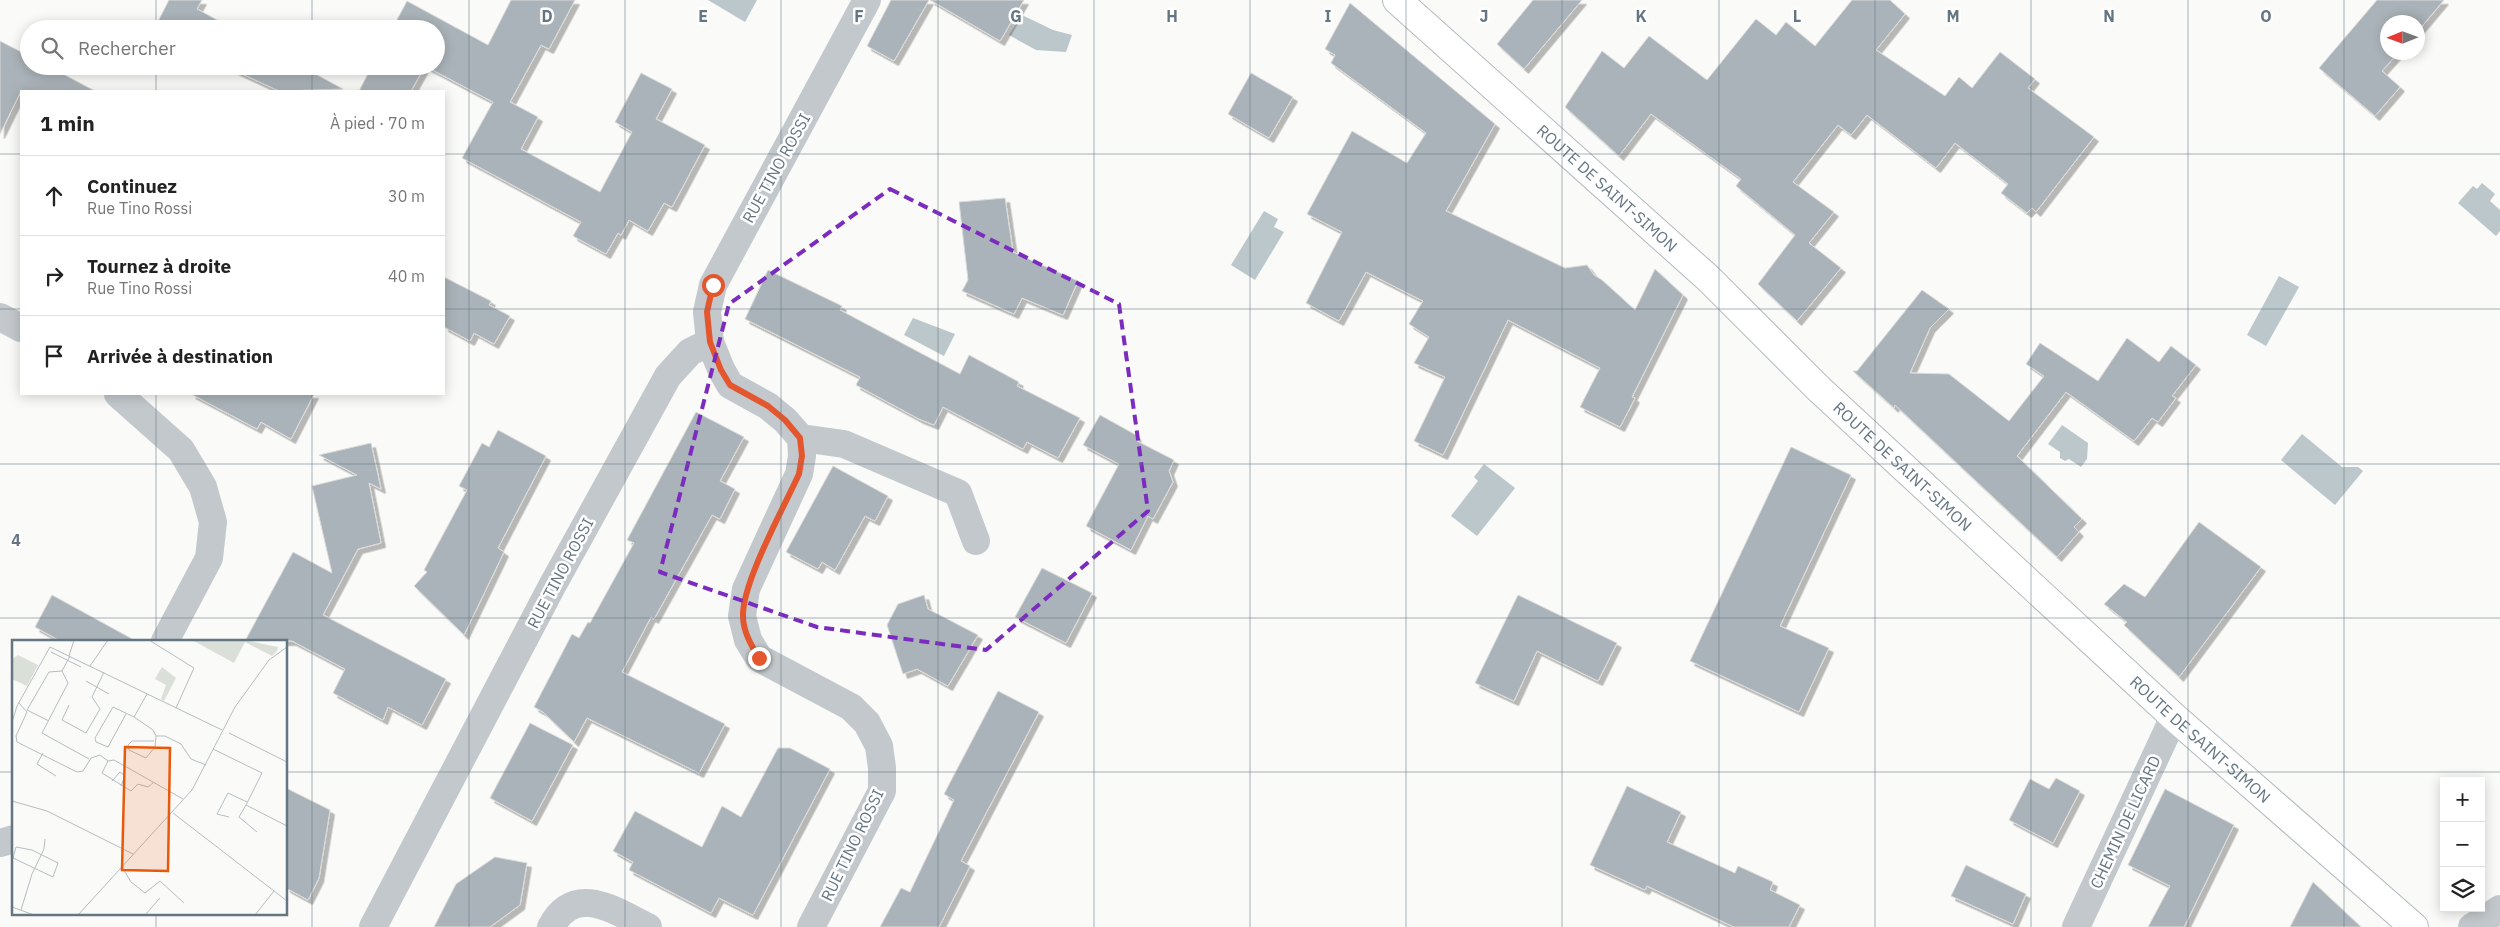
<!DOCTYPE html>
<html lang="fr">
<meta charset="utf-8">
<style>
:root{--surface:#fff;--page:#f2f2f2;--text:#222;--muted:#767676;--line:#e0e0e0}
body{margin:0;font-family:"IBM Plex Sans",sans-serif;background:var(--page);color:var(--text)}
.controls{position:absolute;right:15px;bottom:15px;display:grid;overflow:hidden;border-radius:0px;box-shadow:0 2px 12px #0003}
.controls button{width:45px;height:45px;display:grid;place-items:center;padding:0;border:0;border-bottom:1px solid var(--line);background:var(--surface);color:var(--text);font:25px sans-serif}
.compass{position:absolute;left:2380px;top:15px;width:45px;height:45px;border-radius:50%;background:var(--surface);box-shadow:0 2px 12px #0003;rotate:269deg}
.stop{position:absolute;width:15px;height:15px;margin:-11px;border:4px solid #e4572e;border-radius:50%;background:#fff}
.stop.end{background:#e4572e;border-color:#fff;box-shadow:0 1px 5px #0008}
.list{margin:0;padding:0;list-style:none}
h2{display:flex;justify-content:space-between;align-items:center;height:65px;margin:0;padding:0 20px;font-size:21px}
h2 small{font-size:16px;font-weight:400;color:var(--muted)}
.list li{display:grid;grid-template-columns:32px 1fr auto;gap:15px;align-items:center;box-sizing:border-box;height:80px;padding:0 20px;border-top:1px solid var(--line)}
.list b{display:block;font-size:19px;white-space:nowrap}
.list p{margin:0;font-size:16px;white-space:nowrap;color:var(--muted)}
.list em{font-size:16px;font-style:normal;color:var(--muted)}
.icon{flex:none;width:28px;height:28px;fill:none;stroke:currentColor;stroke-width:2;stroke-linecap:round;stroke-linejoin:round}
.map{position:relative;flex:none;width:2500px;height:927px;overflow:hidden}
.search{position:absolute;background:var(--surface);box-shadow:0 2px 12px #0003;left:20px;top:20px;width:425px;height:55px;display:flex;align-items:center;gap:12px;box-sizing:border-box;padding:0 18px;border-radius:28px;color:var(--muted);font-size:19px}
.panel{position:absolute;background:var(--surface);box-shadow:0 2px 12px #0003;left:20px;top:90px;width:425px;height:305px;border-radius:0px}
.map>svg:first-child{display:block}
.water{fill:#bbc7cb}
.building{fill:#aab3b9;stroke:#dcdcda;filter:url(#shadow)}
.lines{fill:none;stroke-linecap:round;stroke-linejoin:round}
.secondary-casing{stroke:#b3babf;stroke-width:30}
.minor{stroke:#c3c8cc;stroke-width:28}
.secondary{stroke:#fff;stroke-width:28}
.route{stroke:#e4572e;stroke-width:6}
.marked{fill:none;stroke:#7b2cbf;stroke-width:4;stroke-dasharray:10 6;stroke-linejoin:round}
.grid{fill:none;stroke:#657683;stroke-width:1;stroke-opacity:0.55}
.labels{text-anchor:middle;stroke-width:5;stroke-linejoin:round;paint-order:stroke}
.street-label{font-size:16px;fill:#657683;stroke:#fff}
.inset-road{fill:none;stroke:#b5bdc2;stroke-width:1}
.view{fill:#e8590c;fill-opacity:0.15;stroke:#e8590c;stroke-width:2.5}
.inset-edge{fill:none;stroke:#657683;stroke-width:2.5}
.grid-label{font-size:16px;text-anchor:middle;font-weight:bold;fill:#657683;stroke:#fff;stroke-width:5;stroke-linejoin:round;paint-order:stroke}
</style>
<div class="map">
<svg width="2500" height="927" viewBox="0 0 2500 927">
<defs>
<filter id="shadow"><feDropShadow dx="4.5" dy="4.5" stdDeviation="0" flood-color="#0004"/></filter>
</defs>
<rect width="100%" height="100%" fill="#fafaf8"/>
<g class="water">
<path d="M 708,0 L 757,0 L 745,22 Z"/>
<path d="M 1022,15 L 1053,30 L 1072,35 L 1066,52 L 1036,50 L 1009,35 Z"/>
<path d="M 2482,183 L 2495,194 L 2490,201 L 2500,210 L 2500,231 L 2496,236 L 2458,203 L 2473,186 L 2477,189 Z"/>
<path d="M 1264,211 L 1278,219 L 1274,227 L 1284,232 L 1255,280 L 1231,265 Z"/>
<path d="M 2279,276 L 2299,287 L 2266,346 L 2247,335 Z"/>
<path d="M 913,318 L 955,334 L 944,356 L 904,335 Z"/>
<path d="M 2062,425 L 2088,443 L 2087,459 L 2081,467 L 2069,459 L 2065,461 L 2060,458 L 2060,452 L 2048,444 Z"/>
<path d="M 2302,434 L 2342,467 L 2358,467 L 2363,471 L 2335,505 L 2281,460 Z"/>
<path d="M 1484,464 L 1515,488 L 1477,536 L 1451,516 L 1478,481 L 1474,477 Z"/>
</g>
<g class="building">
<path d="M 169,0 L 202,0 L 197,9 L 234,29 L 154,29 Z"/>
<path d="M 511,0 L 575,0 L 549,49 L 541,45 L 510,102 L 538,117 L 521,149 L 600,192 L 632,132 L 615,122 L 641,73 L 672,89 L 656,119 L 705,145 L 672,207 L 664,203 L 648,231 L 629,220 L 621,235 L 618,233 L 606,254 L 573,236 L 581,222 L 462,158 L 493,102 L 425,66 L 436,66 L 436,29 L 392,29 L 407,1 L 488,45 Z"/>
<path d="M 891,0 L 929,0 L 894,61 L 867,46 Z"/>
<path d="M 930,0 L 1024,0 L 1000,41 Z"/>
<path d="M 1533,0 L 1582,0 L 1524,69 L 1497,44 Z"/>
<path d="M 1852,0 L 1890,0 L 1905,14 L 1876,50 L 1945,96 L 1959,77 L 1972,88 L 2000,52 L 2035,79 L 2028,88 L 2094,137 L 2036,212 L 2032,208 L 2027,213 L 2001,193 L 2008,184 L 1955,143 L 1936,168 L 1867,115 L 1851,135 L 1838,125 L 1793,182 L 1834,212 L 1809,243 L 1841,268 L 1797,321 L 1758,284 L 1795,235 L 1736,186 L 1741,179 L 1651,114 L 1619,156 L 1565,107 L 1602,51 L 1624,68 L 1649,36 L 1707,80 L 1756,19 L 1776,35 L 1786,22 L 1815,46 Z"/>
<path d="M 2377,0 L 2444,0 L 2418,31 L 2418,22 L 2388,22 L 2388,52 L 2399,52 L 2382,71 L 2400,87 L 2375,116 L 2319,68 Z"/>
<path d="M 1350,3 L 1495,124 L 1446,211 L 1565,268 L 1587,265 L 1594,275 L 1602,280 L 1635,310 L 1655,269 L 1683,295 L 1632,397 L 1635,398 L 1620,427 L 1580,407 L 1600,368 L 1508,320 L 1443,455 L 1414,441 L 1445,377 L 1414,363 L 1429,337 L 1409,324 L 1423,301 L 1366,272 L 1339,321 L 1306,303 L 1342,232 L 1307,214 L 1352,131 L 1407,163 L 1426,133 L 1331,63 L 1335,55 L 1325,49 Z"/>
<path d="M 0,41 L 29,56 L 29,66 L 48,66 L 95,91 L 21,91 L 0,134 Z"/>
<path d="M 225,66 L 301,66 L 343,89 L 279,91 Z"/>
<path d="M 425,66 L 411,91 L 359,91 L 372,66 Z"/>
<path d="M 1251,73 L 1293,97 L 1269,138 L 1228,114 Z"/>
<path d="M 1005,198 L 1013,252 L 1078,281 L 1063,315 L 1022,298 L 1014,314 L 962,291 L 968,280 L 959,202 Z"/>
<path d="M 768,270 L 842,306 L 840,310 L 960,374 L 969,355 L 1019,382 L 1017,386 L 1080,418 L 1058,458 L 1027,442 L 1023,449 L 943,407 L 934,425 L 919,419 L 856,385 L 860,377 L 745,319 Z"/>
<path d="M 444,277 L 491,301 L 489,305 L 510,316 L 494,344 L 474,333 L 470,341 L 444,327 Z"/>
<path d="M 1922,290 L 1949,309 L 1930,328 L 1910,373 L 1949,374 L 2009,421 L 2044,376 L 2026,364 L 2040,343 L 2098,381 L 2127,338 L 2159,362 L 2171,346 L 2196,365 L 2172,396 L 2176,398 L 2158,422 L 2152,418 L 2134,441 L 2066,392 L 2017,456 L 2082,519 L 2074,527 L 2079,532 L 2057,557 L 1895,405 L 1894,408 L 1853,371 L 1857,371 Z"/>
<path d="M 191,394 L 314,394 L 291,439 L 261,422 L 257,429 Z"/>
<path d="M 696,412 L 744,437 L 720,481 L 735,489 L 720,519 L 712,515 L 654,619 L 651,617 L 622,672 L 725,724 L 699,773 L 587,718 L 574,742 L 543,712 L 534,707 L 572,634 L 579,638 L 588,622 L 590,623 L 634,543 L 627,540 Z"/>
<path d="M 1100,415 L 1136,435 L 1137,441 L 1174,460 L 1169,471 L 1173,482 L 1153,519 L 1148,516 L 1131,550 L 1086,526 L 1119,464 L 1083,445 Z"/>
<path d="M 498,430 L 546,456 L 498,548 L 504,552 L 464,635 L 414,586 L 427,572 L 424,570 L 467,490 L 459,486 L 482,443 L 489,447 Z"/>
<path d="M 371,443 L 381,489 L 369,483 L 381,543 L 358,549 L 323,615 L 446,679 L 422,725 L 388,707 L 383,720 L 333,693 L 345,669 L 292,641 L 245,641 L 293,552 L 332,573 L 312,486 L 357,475 L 319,455 Z"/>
<path d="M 1791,447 L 1851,475 L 1780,626 L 1829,648 L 1799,712 L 1690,661 Z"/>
<path d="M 833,466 L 888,496 L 875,521 L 865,516 L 835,570 L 822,562 L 818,569 L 786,552 Z"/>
<path d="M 2199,522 L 2261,567 L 2179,677 L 2124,625 L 2127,622 L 2104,604 L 2124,584 L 2145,597 Z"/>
<path d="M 1042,568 L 1092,593 L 1066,643 L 1015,617 Z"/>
<path d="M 52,595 L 136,641 L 60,641 L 35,627 Z"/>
<path d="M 924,595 L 928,609 L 978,635 L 948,686 L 917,669 L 903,674 L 887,625 L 898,604 Z"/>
<path d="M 1518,595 L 1617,643 L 1598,681 L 1537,651 L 1514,701 L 1475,683 Z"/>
<path d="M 998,691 L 1039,712 L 961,861 L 970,866 L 939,927 L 880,927 L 901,888 L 910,892 L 954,800 L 944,794 Z"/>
<path d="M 530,723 L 573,745 L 532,821 L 490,798 Z"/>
<path d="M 778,748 L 790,748 L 830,769 L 753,915 L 719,898 L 711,913 L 629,870 L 633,862 L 613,851 L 635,811 L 702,847 L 722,806 L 741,817 Z"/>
<path d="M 2056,778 L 2080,791 L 2053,843 L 2009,820 L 2030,779 L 2049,789 Z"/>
<path d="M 1627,786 L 1681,812 L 1667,842 L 1735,873 L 1738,866 L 1773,882 L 1770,890 L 1800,905 L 1789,927 L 1734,927 L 1647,886 L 1645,890 L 1590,865 Z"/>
<path d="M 286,788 L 330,810 L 319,878 L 308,900 L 286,888 Z"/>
<path d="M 2165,789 L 2234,825 L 2184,927 L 2148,927 L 2170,886 L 2128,865 Z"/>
<path d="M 495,857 L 527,863 L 520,905 L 490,927 L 434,927 L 456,884 Z"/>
<path d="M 1966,865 L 2026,894 L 2013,924 L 1951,896 Z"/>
<path d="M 2313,882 L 2361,927 L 2290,927 Z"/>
</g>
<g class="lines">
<g class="secondary-casing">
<g id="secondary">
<path id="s1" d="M 1397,0 L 1709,279 L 1819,389 L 2174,717 L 2414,927"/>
</g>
</g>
<g class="minor">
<path d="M 0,317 L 21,328"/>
<path d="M 118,394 L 181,450 L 203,487 L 213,522 L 209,558 L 165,641"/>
<path d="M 801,438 L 844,444 L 958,493 L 976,541"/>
<path d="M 0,843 L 14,839"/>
<path d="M 373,927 L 551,588 L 668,376 L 690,352 L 710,342"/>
<path d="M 551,927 C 575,882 615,911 648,927"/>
<path d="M 811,927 L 882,791 L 882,768 L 879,746 L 867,723 L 851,707 L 759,658 L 748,640 L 742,616 L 746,589 L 799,474 L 802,456 L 801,438 L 785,420 L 768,406 L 730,385 L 721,369 L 710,342 L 707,312 L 713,285 L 867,0"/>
<path d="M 2076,927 L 2174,717"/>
<path d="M 2472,927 L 2500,909"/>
</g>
<use href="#secondary" class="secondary"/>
</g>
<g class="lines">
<path class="route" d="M 713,285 L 707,312 L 710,342 L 721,370 L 730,385 L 768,406 L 785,420 L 800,438 L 802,456 L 799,474 C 784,507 742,583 743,616 C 743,631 751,645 759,658"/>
</g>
<path class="marked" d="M 890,189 L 1119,304 L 1148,511 L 986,650 L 817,627 L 660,572 L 729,304 Z"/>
<path class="grid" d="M 156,0 L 156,29M 312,0 L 312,29M 469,0 L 469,927M 625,0 L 625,927M 781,0 L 781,927M 938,0 L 938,927M 1094,0 L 1094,927M 1250,0 L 1250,927M 1406,0 L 1406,927M 1562,0 L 1562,927M 1719,0 L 1719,927M 1875,0 L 1875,927M 2031,0 L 2031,927M 2188,0 L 2188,927M 2344,0 L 2344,927M 156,66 L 156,91M 312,66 L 312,91M 0,154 L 21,154M 444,154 L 2500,154M 0,309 L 21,309M 444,309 L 2500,309M 156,394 L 156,641M 312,394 L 312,927M 0,464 L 2500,464M 0,618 L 2500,618M 0,772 L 14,772M 286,772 L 2500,772M 156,913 L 156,927"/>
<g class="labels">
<g class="street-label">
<text transform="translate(776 168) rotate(-61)" y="6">RUE TINO ROSSI</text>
<text dy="6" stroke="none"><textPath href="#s1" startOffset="282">ROUTE DE SAINT-SIMON</textPath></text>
<text dy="6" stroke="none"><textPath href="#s1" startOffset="688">ROUTE DE SAINT-SIMON</textPath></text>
<text transform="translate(560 573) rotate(-62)" y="6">RUE TINO ROSSI</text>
<text dy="6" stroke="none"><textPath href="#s1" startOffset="1092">ROUTE DE SAINT-SIMON</textPath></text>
<text transform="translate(2125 822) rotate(-65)" y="6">CHEMIN DE LICARD</text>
<text transform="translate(852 845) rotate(-64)" y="6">RUE TINO ROSSI</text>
</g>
</g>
<g transform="translate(12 640)">
<rect width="275" height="275" fill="#fafaf8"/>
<path d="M 233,0 L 266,7 L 265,11 L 260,16 L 233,2 L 222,23 L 182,1 ZM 6,15 L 26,25 L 15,46 L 0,39 L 0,19 ZM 150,27 L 164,38 L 152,61 L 149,59 L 154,45 L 143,39 Z" fill="#dadfd7"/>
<path class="inset-road" d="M 137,0 L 182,28 L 164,68M 39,12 L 69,27M 57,16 L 62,0M 58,16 L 50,31 L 56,43 L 30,93 L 77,119M 78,26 L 96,0M 74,41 L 97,54M 7,63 L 15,72 L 4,96 L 5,102 L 65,132 L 71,131 L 79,118 L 88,115 L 96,121M 57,65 L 50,80 L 74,93 L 88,69 L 80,57 L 92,32M 114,74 L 96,107 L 84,102 L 83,98 L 101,67 L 122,77 L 141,90 L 144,96M 122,77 L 135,54M 37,81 L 15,70 L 37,32 L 50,31M 0,82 L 5,66 L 38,7 L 210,90M 217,93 L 275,122M 144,96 L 153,96 L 169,104 L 179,119 L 194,125M 142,101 L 120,101 L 116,105 L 117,110 L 134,118 L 143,107 L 144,96M 201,109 L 250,133 L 234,165 L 275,186M 31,113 L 25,124 L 44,136M 100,141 L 108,132 L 113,136 L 109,146M 141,143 L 136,147 L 126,144 L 119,151 L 90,133 L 96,121 L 102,120 L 171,159M 0,161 L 35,171 L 121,214M 234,165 L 227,177 L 245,192M 161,173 L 275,261M 217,177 L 205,174 L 216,153 L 235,162M 4,207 L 20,210 L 46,223 L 41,237 L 1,218 ZM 110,227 L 119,242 L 133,253 L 148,241 L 172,263M 0,267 L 22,275M 9,270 L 20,234 L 32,209 L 33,199M 66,275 L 180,150 L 223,67 L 257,20 L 275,7M 133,275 L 148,258M 243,275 L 262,251"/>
<path class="view" d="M 113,107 L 158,108 L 156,231 L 110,230 Z"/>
<rect width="275" height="275" class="inset-edge"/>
</g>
<g class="grid-label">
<text x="547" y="22">D</text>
<text x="703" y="22">E</text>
<text x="859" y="22">F</text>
<text x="1016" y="22">G</text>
<text x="1172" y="22">H</text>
<text x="1328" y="22">I</text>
<text x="1484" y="22">J</text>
<text x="1641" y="22">K</text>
<text x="1797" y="22">L</text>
<text x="1953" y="22">M</text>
<text x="2109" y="22">N</text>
<text x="2266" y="22">O</text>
<text x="16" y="546">4</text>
</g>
</svg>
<div class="controls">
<button>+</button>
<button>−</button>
<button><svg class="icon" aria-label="layers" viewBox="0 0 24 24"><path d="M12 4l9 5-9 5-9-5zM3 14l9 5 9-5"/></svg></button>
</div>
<svg class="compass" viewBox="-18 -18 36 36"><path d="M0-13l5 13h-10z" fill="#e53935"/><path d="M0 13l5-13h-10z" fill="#767676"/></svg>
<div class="stop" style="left:713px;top:285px"></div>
<div class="stop end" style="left:759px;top:658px"></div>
<div class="search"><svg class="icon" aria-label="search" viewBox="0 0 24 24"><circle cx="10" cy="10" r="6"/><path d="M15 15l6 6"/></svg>Rechercher</div>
<section class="panel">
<h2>1 min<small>À pied · 70 m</small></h2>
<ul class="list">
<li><svg class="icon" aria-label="ahead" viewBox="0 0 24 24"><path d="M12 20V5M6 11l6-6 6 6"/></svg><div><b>Continuez</b><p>Rue Tino Rossi</p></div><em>30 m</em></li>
<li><svg class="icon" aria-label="right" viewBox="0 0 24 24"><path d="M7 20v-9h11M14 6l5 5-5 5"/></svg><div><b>Tournez à droite</b><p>Rue Tino Rossi</p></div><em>40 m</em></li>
<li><svg class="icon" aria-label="arrive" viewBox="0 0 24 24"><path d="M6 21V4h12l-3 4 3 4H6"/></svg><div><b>Arrivée à destination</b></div></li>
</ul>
</section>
</div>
